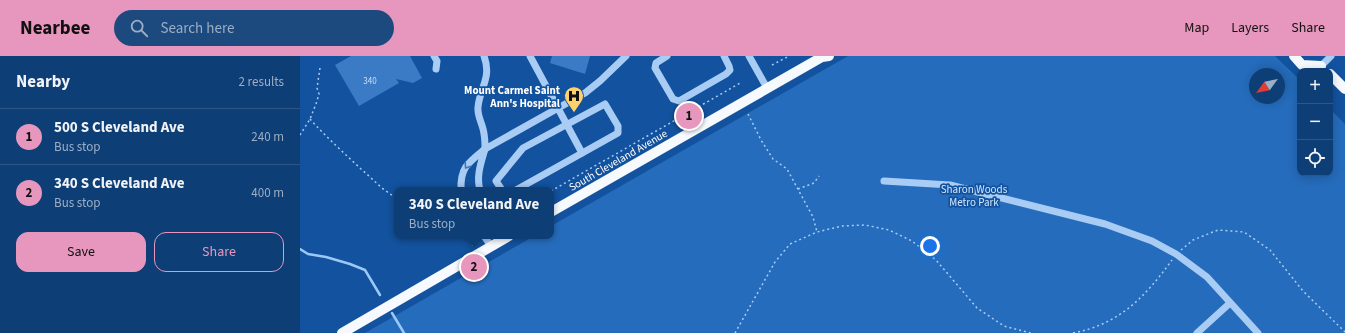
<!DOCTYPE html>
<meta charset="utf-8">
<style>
:root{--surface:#0e3e76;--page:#1c497e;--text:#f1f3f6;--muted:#9baec5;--line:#2e5788;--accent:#e797bd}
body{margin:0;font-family:"Source Sans 3",sans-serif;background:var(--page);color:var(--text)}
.controls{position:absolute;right:12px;top:12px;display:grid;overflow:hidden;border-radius:8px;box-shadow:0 2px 10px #0003}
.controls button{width:36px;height:36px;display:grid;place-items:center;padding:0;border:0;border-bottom:1px solid var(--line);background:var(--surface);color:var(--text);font:20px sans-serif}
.compass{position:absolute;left:949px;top:12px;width:36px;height:36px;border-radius:50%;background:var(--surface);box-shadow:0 2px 10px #0003;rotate:237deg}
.you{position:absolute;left:630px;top:190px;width:14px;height:14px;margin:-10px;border:3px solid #fff;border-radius:50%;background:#1a73e8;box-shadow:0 0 0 6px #1a73e833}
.badge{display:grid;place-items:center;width:26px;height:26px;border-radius:50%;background:var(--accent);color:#111;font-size:13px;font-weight:700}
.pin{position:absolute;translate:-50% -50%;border:2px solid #fff;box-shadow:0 1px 4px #0006}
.popup{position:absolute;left:94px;top:131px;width:160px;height:52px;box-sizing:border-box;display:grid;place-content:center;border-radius:8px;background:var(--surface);filter:drop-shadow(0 1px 3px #0005);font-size:13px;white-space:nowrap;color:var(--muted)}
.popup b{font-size:15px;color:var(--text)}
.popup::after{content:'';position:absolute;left:50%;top:100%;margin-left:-8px;border:8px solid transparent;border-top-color:var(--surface)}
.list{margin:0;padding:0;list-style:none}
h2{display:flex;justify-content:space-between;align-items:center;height:52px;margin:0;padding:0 16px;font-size:17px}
h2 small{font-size:13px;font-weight:400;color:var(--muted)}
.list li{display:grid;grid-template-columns:26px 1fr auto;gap:12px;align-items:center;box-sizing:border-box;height:56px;padding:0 16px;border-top:1px solid var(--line)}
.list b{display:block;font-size:15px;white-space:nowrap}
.list p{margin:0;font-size:13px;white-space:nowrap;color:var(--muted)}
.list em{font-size:13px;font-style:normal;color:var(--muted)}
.actions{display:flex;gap:8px;padding:12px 16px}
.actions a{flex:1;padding:9px 0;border:1px solid var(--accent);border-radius:12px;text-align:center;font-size:14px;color:var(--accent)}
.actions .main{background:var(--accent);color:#111}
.icon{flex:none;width:22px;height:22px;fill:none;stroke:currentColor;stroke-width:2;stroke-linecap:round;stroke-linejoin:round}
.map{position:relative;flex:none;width:1045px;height:277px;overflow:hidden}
header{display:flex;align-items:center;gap:24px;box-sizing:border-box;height:56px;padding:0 20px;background:var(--accent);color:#111}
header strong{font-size:19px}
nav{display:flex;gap:22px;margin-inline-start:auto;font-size:14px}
.search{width:280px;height:36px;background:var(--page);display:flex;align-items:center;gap:10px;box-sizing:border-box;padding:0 14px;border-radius:22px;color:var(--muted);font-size:15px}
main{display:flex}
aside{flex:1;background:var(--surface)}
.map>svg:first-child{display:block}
.green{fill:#256cbc;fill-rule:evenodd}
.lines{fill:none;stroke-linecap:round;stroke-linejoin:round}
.stream{stroke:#9bc8f7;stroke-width:2.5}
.building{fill:#3b7bc5}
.path{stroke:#a9ccf4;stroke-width:1.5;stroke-dasharray:2 3;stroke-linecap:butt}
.minor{stroke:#a9ccf4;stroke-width:7}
.major{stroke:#f6faff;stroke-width:10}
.oneway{stroke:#3f77b8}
.labels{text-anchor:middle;stroke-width:3.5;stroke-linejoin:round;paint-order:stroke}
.number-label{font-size:9px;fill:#cedef0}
.poi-label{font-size:11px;font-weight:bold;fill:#fff;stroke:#12529e;text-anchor:end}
.street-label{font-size:11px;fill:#fff;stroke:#12529e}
.park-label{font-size:11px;fill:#d1e6fe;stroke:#12529e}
</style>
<header>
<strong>Nearbee</strong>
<div class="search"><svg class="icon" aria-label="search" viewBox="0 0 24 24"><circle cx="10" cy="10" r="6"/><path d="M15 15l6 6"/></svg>Search here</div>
<nav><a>Map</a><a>Layers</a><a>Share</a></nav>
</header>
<main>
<aside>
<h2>Nearby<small>2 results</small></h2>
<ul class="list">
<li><span class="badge">1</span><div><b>500 S Cleveland Ave</b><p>Bus stop</p></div><em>240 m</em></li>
<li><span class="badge">2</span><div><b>340 S Cleveland Ave</b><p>Bus stop</p></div><em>400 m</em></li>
</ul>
<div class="actions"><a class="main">Save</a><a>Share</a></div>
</aside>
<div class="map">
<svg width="1045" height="277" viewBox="0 0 1045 277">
<rect width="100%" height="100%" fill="#12529e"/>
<path class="green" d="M 548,0 L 975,0 L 1000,24 L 1000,117 L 1030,117 L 1030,53 L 1045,68 L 1045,277 L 65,277 L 234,180 L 251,180 L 251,170 ZM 955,18 L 979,18 L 979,42 L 955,42 Z"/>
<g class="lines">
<g class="stream">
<path d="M 0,193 L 8,198 L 26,201 L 50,208 L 65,214 L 80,239"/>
<path d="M 92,257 L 104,277"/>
</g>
</g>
<g class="building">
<path d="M 51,0 L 110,0 L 122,22 L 113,27 L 96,23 L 99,27 L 59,50 L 35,9 Z"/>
<path d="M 252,0 L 290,0 L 285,18 L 250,7 Z"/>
</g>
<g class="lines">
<g class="path">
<path d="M 472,9 L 489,0"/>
<path d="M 448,58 L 461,84 L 473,103 L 487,113 L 513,161 L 517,176"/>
<path d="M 10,63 C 26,81 44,97 61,113 C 73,123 83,135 97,142"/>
<path d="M 0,79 L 10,63 L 16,48 L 19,38 L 17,32 L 20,12"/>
<path d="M 498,133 L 514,127 L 519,120"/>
<path d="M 251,135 L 442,26"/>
<path d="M 172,189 L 179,185"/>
<path d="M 881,194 L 893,184 L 918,174 L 944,176 L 970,194 L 1003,235 L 1045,276"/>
<path d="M 435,277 L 475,206 L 490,188 L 517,176 L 542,170 L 565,169 L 589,174 L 612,185 L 636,204 L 677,252 L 704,270 L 731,277"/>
<path d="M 773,277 C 820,268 845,241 872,204"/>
</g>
<g class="minor">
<path d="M 134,0 L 137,5 L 136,13"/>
<path d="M 184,0 C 192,22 180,31 178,51 C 177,61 183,68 184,78 C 185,83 185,88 185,93 L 285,37 L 300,25 L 326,0"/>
<path d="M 230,0 L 282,97"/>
<path d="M 367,0 L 356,7 L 355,12 L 373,43 L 379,45 L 426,18 L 430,14 L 429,10 L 424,0"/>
<path d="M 449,0 L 467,32"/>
<path d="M 1021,10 L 1031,0"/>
<path d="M 584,125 L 650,129 L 805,168 L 852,185 L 876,198 L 907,221 L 958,277"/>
<path d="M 161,134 C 160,111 169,106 185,93 C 181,107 176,120 180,134"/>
<path d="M 202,134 L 196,125 L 223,92 L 305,48 L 318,70 L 318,77 L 216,134"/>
<path d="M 184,180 L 191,190"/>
<path d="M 897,277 L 930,247"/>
</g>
<g class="major">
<path d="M 994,0 L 1002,9 L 1021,10"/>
<path d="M 1030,18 L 1045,33"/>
<path d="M 251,156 L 522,1 L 529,0"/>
<path d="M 42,277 L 209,180"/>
</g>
</g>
<defs><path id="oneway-chevron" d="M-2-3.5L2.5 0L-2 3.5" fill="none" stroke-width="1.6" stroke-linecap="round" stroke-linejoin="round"/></defs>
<use class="oneway" href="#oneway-chevron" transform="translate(167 110) rotate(124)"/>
<defs>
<g id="hospital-pin" transform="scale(1)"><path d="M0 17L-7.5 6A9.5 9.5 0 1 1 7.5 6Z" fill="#ffd16c" stroke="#12529e"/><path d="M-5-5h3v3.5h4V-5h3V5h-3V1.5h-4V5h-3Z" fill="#111"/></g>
</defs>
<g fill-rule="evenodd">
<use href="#hospital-pin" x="274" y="40"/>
</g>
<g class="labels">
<g class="number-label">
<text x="70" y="28">340</text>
</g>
<g class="poi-label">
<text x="260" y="38">Mount Carmel Saint<tspan x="260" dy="13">Ann's Hospital</tspan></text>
</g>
<g class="street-label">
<text transform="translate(318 104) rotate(-30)" y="4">South Cleveland Avenue</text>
</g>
<g class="park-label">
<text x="674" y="137">Sharon Woods<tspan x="674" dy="13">Metro Park</tspan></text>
</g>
</g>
</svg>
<div class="controls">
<button>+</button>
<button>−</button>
<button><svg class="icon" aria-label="locate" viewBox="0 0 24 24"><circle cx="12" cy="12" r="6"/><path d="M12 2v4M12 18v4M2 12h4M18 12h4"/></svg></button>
</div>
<svg class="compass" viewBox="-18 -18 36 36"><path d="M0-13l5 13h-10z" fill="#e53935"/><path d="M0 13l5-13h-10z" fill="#9baec5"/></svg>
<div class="you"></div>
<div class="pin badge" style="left:389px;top:60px">1</div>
<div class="pin badge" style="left:174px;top:211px">2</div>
<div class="popup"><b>340 S Cleveland Ave</b>Bus stop</div>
</div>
</main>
